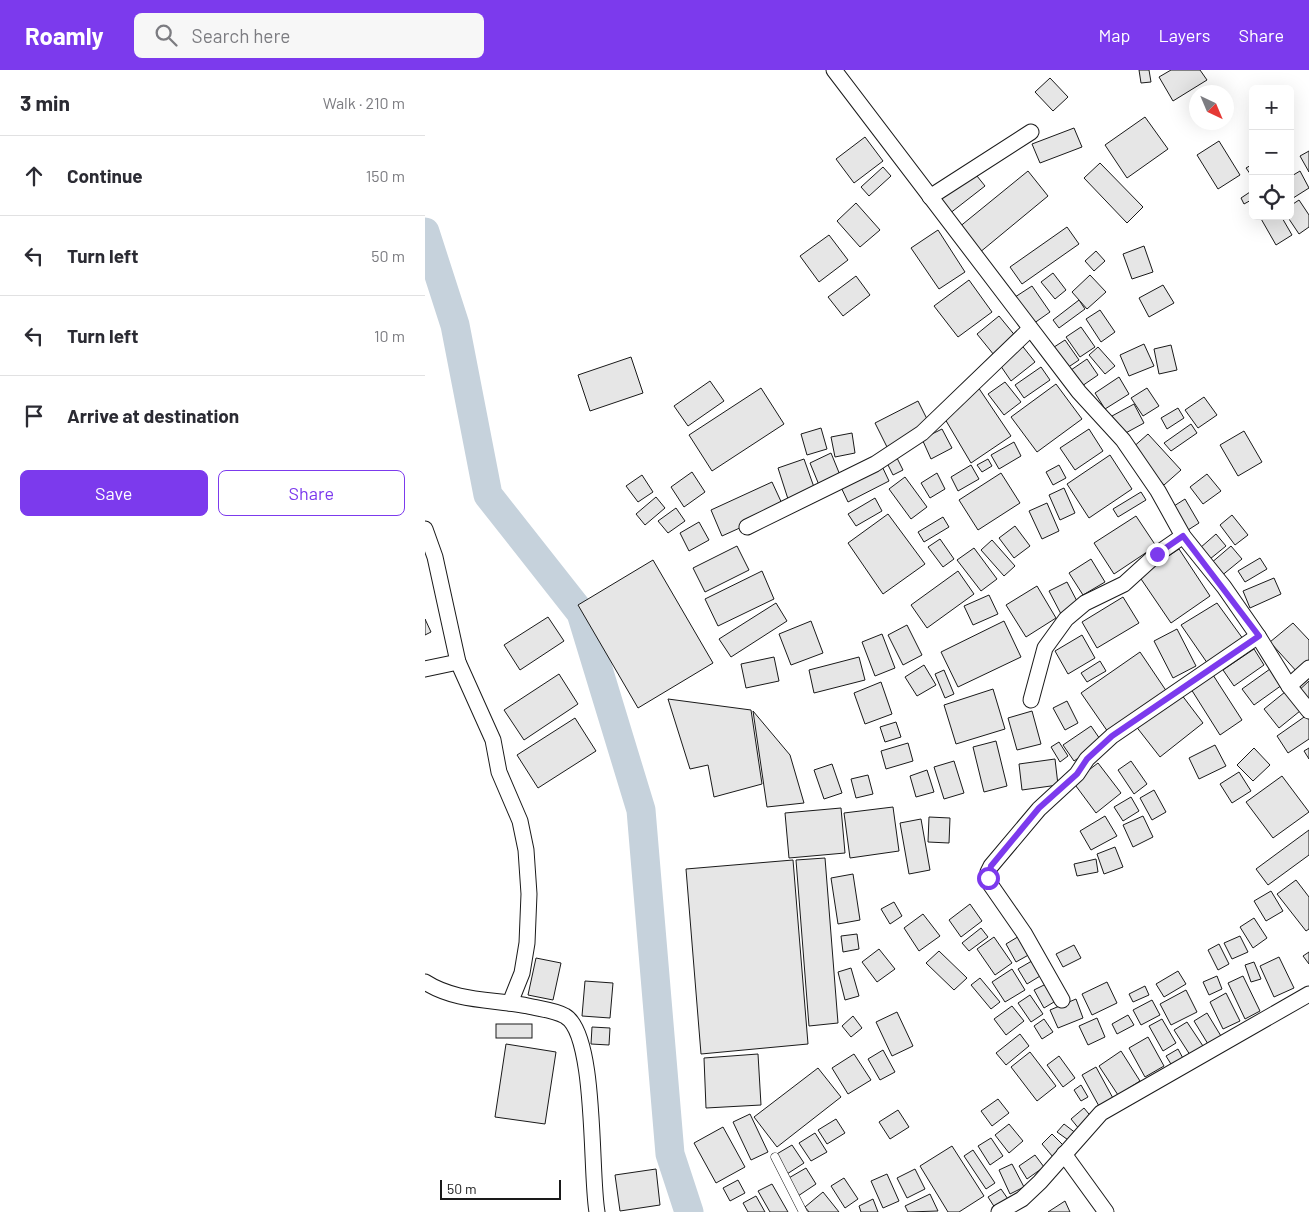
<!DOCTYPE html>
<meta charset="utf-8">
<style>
:root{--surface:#fff;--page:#f7f7f7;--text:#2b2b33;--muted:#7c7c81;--line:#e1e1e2;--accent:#7c3aed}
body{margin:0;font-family:Barlow,sans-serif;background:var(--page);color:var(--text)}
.controls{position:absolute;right:15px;top:15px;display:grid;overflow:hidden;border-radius:8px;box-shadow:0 5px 20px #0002}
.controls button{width:45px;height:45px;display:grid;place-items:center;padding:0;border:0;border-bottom:1px solid var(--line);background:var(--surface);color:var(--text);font:25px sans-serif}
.compass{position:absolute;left:764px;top:15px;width:45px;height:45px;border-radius:50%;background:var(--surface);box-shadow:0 5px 20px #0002;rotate:136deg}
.scale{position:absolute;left:15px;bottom:12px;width:121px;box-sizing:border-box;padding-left:5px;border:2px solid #1a1a1a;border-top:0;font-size:14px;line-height:18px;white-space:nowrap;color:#1a1a1a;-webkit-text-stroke:4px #fff;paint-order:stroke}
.stop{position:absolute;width:15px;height:15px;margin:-11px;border:4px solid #7c3aed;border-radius:50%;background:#fff}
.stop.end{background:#7c3aed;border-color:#fff;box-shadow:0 1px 5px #0008}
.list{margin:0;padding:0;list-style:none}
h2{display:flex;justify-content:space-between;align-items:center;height:65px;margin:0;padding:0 20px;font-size:21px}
h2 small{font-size:16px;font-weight:400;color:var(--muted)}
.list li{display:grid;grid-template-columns:32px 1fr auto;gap:15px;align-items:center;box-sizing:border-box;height:80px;padding:0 20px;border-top:1px solid var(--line)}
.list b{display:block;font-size:19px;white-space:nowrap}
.list em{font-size:16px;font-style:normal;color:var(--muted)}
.actions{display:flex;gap:10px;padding:15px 20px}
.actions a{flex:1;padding:11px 0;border:1px solid var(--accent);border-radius:8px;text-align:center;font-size:18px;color:var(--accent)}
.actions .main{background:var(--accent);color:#fff}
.icon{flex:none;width:28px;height:28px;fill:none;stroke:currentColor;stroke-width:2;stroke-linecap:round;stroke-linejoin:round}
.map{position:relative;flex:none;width:884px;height:1142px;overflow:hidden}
header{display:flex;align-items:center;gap:30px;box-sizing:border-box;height:70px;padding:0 25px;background:var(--accent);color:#fff}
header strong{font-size:24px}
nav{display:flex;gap:28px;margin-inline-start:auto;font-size:18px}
.search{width:350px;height:45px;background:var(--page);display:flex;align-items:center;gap:12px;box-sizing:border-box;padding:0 18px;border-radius:8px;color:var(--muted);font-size:19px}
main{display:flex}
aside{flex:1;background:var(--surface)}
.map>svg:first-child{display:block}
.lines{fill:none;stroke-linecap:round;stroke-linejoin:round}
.river{stroke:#c6d2dc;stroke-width:29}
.building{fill:#e6e6e6;stroke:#1a1a1a}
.service-casing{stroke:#1a1a1a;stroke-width:9}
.minor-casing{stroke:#1a1a1a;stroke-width:17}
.service{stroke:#fff;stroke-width:8}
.minor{stroke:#fff;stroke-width:15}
.route{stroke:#7c3aed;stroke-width:6}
</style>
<header>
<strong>Roamly</strong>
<div class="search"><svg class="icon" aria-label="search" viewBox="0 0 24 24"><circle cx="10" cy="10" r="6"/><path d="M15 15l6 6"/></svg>Search here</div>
<nav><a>Map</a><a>Layers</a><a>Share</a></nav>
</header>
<main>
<aside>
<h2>3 min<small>Walk · 210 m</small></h2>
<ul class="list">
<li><svg class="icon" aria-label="ahead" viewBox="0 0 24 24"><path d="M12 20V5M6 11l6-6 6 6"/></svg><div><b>Continue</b></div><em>150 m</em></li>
<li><svg class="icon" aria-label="left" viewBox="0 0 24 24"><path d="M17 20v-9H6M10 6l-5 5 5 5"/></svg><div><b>Turn left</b></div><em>50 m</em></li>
<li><svg class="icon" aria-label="left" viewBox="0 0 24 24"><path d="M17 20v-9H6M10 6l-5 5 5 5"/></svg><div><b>Turn left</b></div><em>10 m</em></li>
<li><svg class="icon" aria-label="arrive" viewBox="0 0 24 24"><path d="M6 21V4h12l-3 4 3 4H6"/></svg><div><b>Arrive at destination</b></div></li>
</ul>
<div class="actions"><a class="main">Save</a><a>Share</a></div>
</aside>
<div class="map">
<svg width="884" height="1142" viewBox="0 0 884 1142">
<rect width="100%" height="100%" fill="#fff"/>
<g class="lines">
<path class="river" d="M 0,162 L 30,255 L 63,425 L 156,543 L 216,740 L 245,1084 L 264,1142"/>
</g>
<g class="building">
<path d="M 714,0 L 724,0 L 726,12 L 716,13 Z"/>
<path d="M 746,0 L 775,0 L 782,10 L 748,31 L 734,7 Z"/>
<path d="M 625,8 L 643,27 L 628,41 L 610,22 Z"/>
<path d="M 786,17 L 790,22 L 779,22 Z"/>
<path d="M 720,47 L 743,79 L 702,108 L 680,75 Z"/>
<path d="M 649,58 L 657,77 L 615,93 L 607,74 Z"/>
<path d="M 440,67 L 458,91 L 429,113 L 411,89 Z"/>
<path d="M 794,71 L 815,105 L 793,119 L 772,85 Z"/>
<path d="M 884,81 L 884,102 L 875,86 Z"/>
<path d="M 675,93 L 718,137 L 702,153 L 659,108 Z"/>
<path d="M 828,94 L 828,108 L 821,98 Z"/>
<path d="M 458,97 L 466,106 L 444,126 L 436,117 Z"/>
<path d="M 548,101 L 560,116 L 524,144 L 512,129 Z"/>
<path d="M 603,101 L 623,126 L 554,183 L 533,158 Z"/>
<path d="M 875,101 L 884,118 L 865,130 L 865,107 Z"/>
<path d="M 828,120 L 828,129 L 819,134 L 816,128 Z"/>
<path d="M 874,130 L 884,145 L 884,157 L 874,164 L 862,146 L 865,146 L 865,136 Z"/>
<path d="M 431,133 L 455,160 L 435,177 L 412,151 Z"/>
<path d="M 856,146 L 867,165 L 851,175 L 835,147 Z"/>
<path d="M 642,157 L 654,174 L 597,214 L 585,197 Z"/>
<path d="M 513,160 L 540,202 L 514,219 L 486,178 Z"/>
<path d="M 404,165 L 423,190 L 394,212 L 375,186 Z"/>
<path d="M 719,176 L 728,202 L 707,209 L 698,184 Z"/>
<path d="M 671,181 L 680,191 L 669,201 L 660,191 Z"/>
<path d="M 628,203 L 641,220 L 630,229 L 616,212 Z"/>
<path d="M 665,205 L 681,222 L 662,239 L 647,222 Z"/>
<path d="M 431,206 L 445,225 L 418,246 L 403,227 Z"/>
<path d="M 544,210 L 567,242 L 533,267 L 509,236 Z"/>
<path d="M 738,215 L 749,233 L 724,247 L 714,228 Z"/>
<path d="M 607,216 L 625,242 L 605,256 L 587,229 Z"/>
<path d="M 654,230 L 660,239 L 634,258 L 628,250 Z"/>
<path d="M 675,240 L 690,262 L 676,272 L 661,249 Z"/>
<path d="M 574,246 L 592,268 L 569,285 L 552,264 Z"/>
<path d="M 656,257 L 670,277 L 655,287 L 641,267 Z"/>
<path d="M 640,270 L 654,290 L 639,300 L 626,279 Z"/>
<path d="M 595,273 L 610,292 L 586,311 L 573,292 Z"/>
<path d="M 719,274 L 729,296 L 704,306 L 695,285 Z"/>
<path d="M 746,275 L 752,300 L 734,304 L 729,279 Z"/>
<path d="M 673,277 L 690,296 L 680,304 L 664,285 Z"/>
<path d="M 206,287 L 218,323 L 165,341 L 153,305 Z"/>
<path d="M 662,289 L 673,305 L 657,316 L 646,300 Z"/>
<path d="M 616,297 L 625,310 L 599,328 L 590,315 Z"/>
<path d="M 694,307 L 704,324 L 680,339 L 670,323 Z"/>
<path d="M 285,311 L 299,331 L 263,356 L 249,336 Z"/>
<path d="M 580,312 L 596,332 L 579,345 L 563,324 Z"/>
<path d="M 631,314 L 657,349 L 612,382 L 586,347 Z"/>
<path d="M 553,317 L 586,366 L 546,393 L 520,349 Z"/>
<path d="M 336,318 L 359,354 L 287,401 L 264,365 Z"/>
<path d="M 722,318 L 734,336 L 718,346 L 706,328 Z"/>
<path d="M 779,327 L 792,345 L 773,358 L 760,340 Z"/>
<path d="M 493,331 L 505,355 L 462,377 L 450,353 Z"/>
<path d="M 709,334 L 719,353 L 697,365 L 687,346 Z"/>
<path d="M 753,338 L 759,348 L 742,359 L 736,348 Z"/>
<path d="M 766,354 L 772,363 L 746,381 L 739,373 Z"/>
<path d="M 396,358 L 402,379 L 382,385 L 376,364 Z"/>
<path d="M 517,359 L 527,378 L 506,389 L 497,369 Z"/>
<path d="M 664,359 L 678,381 L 650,400 L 635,378 Z"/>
<path d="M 819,361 L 837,392 L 813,406 L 795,375 Z"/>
<path d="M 427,363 L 430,383 L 410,387 L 406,367 Z"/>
<path d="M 723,364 L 756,400 L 739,415 L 706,379 Z"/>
<path d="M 589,372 L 596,386 L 574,399 L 566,385 Z"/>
<path d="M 406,383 L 415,405 L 394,415 L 385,393 Z"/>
<path d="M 685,385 L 707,419 L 664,448 L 642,414 Z"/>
<path d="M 471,386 L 478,400 L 468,405 L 461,391 Z"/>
<path d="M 379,389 L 390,420 L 363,429 L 353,398 Z"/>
<path d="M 563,389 L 567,396 L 557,402 L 552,395 Z"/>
<path d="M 455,392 L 464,411 L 423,432 L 414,413 Z"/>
<path d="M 546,395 L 554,409 L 533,421 L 526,407 Z"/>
<path d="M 634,395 L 641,408 L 628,415 L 621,402 Z"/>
<path d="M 267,402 L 280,422 L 259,437 L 246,417 Z"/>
<path d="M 512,403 L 520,419 L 505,428 L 496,413 Z"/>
<path d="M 576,403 L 595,433 L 553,460 L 534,430 Z"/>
<path d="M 782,404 L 796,421 L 778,434 L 765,417 Z"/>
<path d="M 217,405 L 228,422 L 213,432 L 201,416 Z"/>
<path d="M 480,407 L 502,437 L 486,449 L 464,419 Z"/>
<path d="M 347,412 L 359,438 L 297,466 L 286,440 Z"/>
<path d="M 639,418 L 650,443 L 635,450 L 624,425 Z"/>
<path d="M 716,422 L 721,430 L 693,447 L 688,439 Z"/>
<path d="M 231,427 L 240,438 L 220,455 L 211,444 Z"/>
<path d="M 450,428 L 457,441 L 431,456 L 423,444 Z"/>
<path d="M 760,429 L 774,453 L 763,460 L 749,436 Z"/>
<path d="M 622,433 L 634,461 L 617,469 L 604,441 Z"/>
<path d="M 251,438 L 260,451 L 243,463 L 233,451 Z"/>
<path d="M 463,444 L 500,494 L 458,524 L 423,473 Z"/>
<path d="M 807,445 L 823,465 L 810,475 L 795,455 Z"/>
<path d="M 711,446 L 731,476 L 689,504 L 669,473 Z"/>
<path d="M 518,447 L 524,457 L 499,472 L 493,462 Z"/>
<path d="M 274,452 L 284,470 L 264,481 L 255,463 Z"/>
<path d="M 590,456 L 605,476 L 589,488 L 574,468 Z"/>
<path d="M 791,464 L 801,476 L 785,489 L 775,478 Z"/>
<path d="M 515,469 L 529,489 L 518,497 L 503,477 Z"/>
<path d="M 567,470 L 590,496 L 579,506 L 556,480 Z"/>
<path d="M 312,476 L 324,500 L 280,522 L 268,498 Z"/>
<path d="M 806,476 L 817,489 L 795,507 L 785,494 Z"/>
<path d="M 549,478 L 572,509 L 556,521 L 532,490 Z"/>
<path d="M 754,479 L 785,526 L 746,553 L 714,506 Z"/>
<path d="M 835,488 L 842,499 L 820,512 L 813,501 Z"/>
<path d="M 666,489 L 680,512 L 658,525 L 644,503 Z"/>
<path d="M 228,490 L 288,593 L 213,638 L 153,535 Z"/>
<path d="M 337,501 L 349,529 L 293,556 L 280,529 Z"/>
<path d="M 533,501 L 549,524 L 502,558 L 486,535 Z"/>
<path d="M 849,508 L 856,524 L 825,538 L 818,521 Z"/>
<path d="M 642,512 L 654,535 L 636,544 L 624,521 Z"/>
<path d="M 612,516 L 631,548 L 601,567 L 581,535 Z"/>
<path d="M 564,525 L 573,544 L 548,555 L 539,536 Z"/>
<path d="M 698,527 L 714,553 L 672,578 L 657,552 Z"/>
<path d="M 351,533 L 362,551 L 306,587 L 294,569 Z"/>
<path d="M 792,533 L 821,573 L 785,597 L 756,555 Z"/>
<path d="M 123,547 L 139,571 L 95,600 L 79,575 Z"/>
<path d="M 0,549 L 6,562 L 0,565 Z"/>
<path d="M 386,551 L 398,583 L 366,595 L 354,564 Z"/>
<path d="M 579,551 L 596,587 L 533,617 L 516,582 Z"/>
<path d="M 868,553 L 884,570 L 884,593 L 873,603 L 845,572 Z"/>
<path d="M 482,555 L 497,585 L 478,595 L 463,565 Z"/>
<path d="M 752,559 L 771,596 L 748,608 L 729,571 Z"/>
<path d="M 457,564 L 470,598 L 450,606 L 437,572 Z"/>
<path d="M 657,565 L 670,588 L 643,604 L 630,581 Z"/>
<path d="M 829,579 L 839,595 L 809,616 L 798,600 Z"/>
<path d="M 715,582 L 742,622 L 683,662 L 656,623 Z"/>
<path d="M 349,587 L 354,611 L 321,618 L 316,594 Z"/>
<path d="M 434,587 L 440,610 L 389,623 L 384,600 Z"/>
<path d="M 675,591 L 681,601 L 662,612 L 656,603 Z"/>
<path d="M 499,595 L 511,615 L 492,626 L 480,607 Z"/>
<path d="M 845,599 L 857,615 L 829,635 L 817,619 Z"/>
<path d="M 519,600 L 529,624 L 520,628 L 510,604 Z"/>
<path d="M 134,604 L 153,634 L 99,670 L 79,640 Z"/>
<path d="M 788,605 L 817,650 L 795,665 L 766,619 Z"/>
<path d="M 884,611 L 884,637 L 871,623 Z"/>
<path d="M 456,612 L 467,644 L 440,654 L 429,623 Z"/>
<path d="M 568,619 L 580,659 L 531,674 L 519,635 Z"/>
<path d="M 753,620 L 778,653 L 735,687 L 710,655 Z"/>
<path d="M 860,622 L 875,641 L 854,658 L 839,639 Z"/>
<path d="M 243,629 L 326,640 L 337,714 L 289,727 L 283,695 L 265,699 Z"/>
<path d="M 642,631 L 653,653 L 640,660 L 628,638 Z"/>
<path d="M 328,641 L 365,685 L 379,733 L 342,737 Z"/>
<path d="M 607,641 L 616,674 L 592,680 L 583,648 Z"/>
<path d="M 882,645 L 884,648 L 884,669 L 863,683 L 852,666 Z"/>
<path d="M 150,648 L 171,681 L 113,718 L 92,685 Z"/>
<path d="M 471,652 L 476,667 L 460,672 L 455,657 Z"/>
<path d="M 666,656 L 677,672 L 649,691 L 638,675 Z"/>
<path d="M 571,671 L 582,716 L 559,722 L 548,677 Z"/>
<path d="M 634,672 L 643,686 L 635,692 L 626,677 Z"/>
<path d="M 483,673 L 488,691 L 461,699 L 456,681 Z"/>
<path d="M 790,675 L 801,696 L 774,709 L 764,688 Z"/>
<path d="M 829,678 L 845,695 L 828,711 L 812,695 Z"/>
<path d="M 884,678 L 884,689 L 879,681 Z"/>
<path d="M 630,689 L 633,715 L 597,720 L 594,694 Z"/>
<path d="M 529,691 L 539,723 L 519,729 L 509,697 Z"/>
<path d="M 706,691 L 722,714 L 709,724 L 693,700 Z"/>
<path d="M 673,693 L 696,723 L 671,743 L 648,712 Z"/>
<path d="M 407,694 L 417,723 L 399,729 L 389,700 Z"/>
<path d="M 502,700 L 509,722 L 491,727 L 485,706 Z"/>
<path d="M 814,702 L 826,721 L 807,733 L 795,714 Z"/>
<path d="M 443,705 L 448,724 L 431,728 L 426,709 Z"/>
<path d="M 857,706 L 884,742 L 848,768 L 821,732 Z"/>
<path d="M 729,720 L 741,742 L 727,750 L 715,728 Z"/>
<path d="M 706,727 L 714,741 L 698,751 L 689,737 Z"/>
<path d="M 468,737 L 474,781 L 425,788 L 419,743 Z"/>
<path d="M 416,738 L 420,783 L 364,788 L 360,743 Z"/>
<path d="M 680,746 L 692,766 L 666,780 L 655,761 Z"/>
<path d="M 718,746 L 728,767 L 708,777 L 698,755 Z"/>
<path d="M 504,747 L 525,748 L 524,773 L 503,772 Z"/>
<path d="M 496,749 L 505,800 L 484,804 L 475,753 Z"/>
<path d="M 884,760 L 884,785 L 843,815 L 831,799 Z"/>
<path d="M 690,777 L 698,797 L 679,804 L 672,784 Z"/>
<path d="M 400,788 L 413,953 L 384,956 L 371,790 Z"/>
<path d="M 671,789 L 673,802 L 652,806 L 649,794 Z"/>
<path d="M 368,790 L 383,974 L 276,984 L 261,799 Z"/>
<path d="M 428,804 L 435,850 L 413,854 L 406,808 Z"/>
<path d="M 871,810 L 884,827 L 884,859 L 881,861 L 852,824 Z"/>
<path d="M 846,821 L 858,841 L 841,851 L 829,831 Z"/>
<path d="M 469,832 L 477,846 L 465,854 L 456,839 Z"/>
<path d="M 545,834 L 557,851 L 536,867 L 524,850 Z"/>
<path d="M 498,844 L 515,866 L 494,881 L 479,858 Z"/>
<path d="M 829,848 L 842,868 L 828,878 L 815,857 Z"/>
<path d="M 556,858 L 563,867 L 544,881 L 537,873 Z"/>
<path d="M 432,864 L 434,879 L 418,882 L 416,866 Z"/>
<path d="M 596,865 L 607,883 L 591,892 L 581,874 Z"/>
<path d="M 815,866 L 823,882 L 807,889 L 799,873 Z"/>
<path d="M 569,867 L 587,893 L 570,905 L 552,879 Z"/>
<path d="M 794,874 L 804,894 L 793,900 L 783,880 Z"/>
<path d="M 649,875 L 656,888 L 638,897 L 631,884 Z"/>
<path d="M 454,879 L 470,899 L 452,912 L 437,892 Z"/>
<path d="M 514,881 L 542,908 L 529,920 L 501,893 Z"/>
<path d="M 884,882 L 884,894 L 878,886 Z"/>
<path d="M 854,887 L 869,918 L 849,927 L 835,896 Z"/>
<path d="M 111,888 L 136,893 L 128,930 L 103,925 Z"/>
<path d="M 612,888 L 620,903 L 602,914 L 593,899 Z"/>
<path d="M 829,892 L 836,909 L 826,912 L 820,895 Z"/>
<path d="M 426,898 L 434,926 L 420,930 L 413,902 Z"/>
<path d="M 587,899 L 600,920 L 580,932 L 567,912 Z"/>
<path d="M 753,901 L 761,914 L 739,927 L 731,914 Z"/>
<path d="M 792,906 L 797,919 L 784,925 L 778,912 Z"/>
<path d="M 818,906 L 835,941 L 820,949 L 803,913 Z"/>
<path d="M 555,908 L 575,932 L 566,939 L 546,915 Z"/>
<path d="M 160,911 L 188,913 L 185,948 L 157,946 Z"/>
<path d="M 625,912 L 634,929 L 619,938 L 609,920 Z"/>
<path d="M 682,912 L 692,933 L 667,945 L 657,924 Z"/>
<path d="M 720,916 L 724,925 L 708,932 L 704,924 Z"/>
<path d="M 761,920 L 772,942 L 746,955 L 735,934 Z"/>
<path d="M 801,923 L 815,951 L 798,959 L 785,932 Z"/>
<path d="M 605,925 L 618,944 L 606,952 L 593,933 Z"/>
<path d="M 651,929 L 658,948 L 633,958 L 625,940 Z"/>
<path d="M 727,930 L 735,945 L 716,955 L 708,940 Z"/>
<path d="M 587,936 L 599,951 L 581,965 L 569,949 Z"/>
<path d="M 472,942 L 488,976 L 467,986 L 451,952 Z"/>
<path d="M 782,943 L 799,971 L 786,979 L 769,951 Z"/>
<path d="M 703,945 L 709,955 L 692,964 L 687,954 Z"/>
<path d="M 428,946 L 437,958 L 426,967 L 417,956 Z"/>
<path d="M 672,948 L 680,967 L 663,975 L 654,956 Z"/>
<path d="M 619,949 L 628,962 L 617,969 L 609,956 Z"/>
<path d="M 737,949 L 751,973 L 738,981 L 724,956 Z"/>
<path d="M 762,952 L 780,979 L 767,988 L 749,960 Z"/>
<rect x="71" y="954" width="36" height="14"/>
<path d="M 167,957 L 185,958 L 184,975 L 166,974 Z"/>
<path d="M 595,964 L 604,976 L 581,995 L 571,983 Z"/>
<path d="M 723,967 L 739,996 L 720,1007 L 704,978 Z"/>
<path d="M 81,974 L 131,982 L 120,1054 L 70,1047 Z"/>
<path d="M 753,979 L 760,992 L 749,999 L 741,986 Z"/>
<path d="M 458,980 L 470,1002 L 455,1010 L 443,989 Z"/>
<path d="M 696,981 L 715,1011 L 693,1025 L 674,996 Z"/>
<path d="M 605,982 L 631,1016 L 612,1031 L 586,997 Z"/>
<path d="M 333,984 L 336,1035 L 281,1038 L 279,988 Z"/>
<path d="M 429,984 L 446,1010 L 423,1024 L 407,998 Z"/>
<path d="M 634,986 L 650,1008 L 638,1017 L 622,995 Z"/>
<path d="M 671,997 L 689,1030 L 675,1038 L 657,1005 Z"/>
<path d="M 393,998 L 416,1027 L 352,1077 L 329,1047 Z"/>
<path d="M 656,1015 L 663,1027 L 656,1031 L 649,1020 Z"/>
<path d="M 573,1029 L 584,1043 L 567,1056 L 556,1041 Z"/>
<path d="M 659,1038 L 668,1049 L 655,1060 L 646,1049 Z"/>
<path d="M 473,1040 L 484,1057 L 465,1069 L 454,1052 Z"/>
<path d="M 325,1044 L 343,1082 L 326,1090 L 308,1052 Z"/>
<path d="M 411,1049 L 420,1063 L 402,1074 L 393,1060 Z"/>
<path d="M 584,1054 L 598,1071 L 584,1083 L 570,1065 Z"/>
<path d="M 639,1054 L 652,1064 L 646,1072 L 632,1062 Z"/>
<path d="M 298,1057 L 320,1097 L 291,1113 L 269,1073 Z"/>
<path d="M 390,1063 L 402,1082 L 386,1091 L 374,1073 Z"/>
<path d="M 627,1064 L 639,1076 L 628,1087 L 617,1074 Z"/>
<path d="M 566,1068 L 578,1086 L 565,1095 L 553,1076 Z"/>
<path d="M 367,1075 L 379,1093 L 362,1104 L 350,1085 Z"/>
<path d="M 527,1076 L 559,1126 L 534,1142 L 523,1142 L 495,1096 Z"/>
<path d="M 548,1080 L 570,1113 L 561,1119 L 539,1086 Z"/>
<path d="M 610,1085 L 619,1097 L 602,1109 L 594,1096 Z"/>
<path d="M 587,1094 L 599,1117 L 585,1124 L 574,1100 Z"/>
<path d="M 381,1098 L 391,1114 L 373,1126 L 362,1109 Z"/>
<path d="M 231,1099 L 235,1135 L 195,1141 L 190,1105 Z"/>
<path d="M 490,1099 L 500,1119 L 482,1128 L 472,1108 Z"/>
<path d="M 462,1104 L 474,1131 L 458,1138 L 446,1111 Z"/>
<path d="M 419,1108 L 433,1129 L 420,1138 L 406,1116 Z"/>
<path d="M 313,1110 L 320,1123 L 305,1131 L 298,1118 Z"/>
<path d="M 347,1114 L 363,1142 L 345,1142 L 333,1121 Z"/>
<path d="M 576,1119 L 585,1132 L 572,1141 L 563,1127 Z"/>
<path d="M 398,1122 L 414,1142 L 384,1142 L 380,1137 Z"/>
<path d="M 505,1124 L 513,1141 L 483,1142 L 480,1136 Z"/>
<path d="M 331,1126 L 340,1142 L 323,1142 L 318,1133 Z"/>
<path d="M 448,1129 L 453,1142 L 436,1142 L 434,1136 Z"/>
<path d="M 640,1131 L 645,1142 L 623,1142 Z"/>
</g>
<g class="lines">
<g class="service-casing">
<path id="service" d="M 350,1087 L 378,1142"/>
</g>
<g class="minor-casing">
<g id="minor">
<path d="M 409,0 L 654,322 L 698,370 L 733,421 L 758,466 L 799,517 L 833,566 L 864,616 L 884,641"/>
<path d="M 505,127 L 606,62"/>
<path d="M 322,457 L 450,394 L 497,363 L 605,259"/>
<path d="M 0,459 L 10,487 L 33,592 L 68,670 L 74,702 L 95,751 L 101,780 L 104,824 L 102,873 L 97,903 L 85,933"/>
<path d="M 0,599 L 33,592"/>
<path d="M 864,616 L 884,598"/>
<path d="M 606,630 L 620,578 L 641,549 L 660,533 L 699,514 L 732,484 L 758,466"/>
<path d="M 0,912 C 31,932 68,929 103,936 C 115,939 130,940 140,946 C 172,964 165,1104 172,1142"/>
<path d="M 637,930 L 599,863 L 565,814 L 563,802 L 566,796 L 614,739 L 652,704 L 662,689 L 687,666 L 833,566"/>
<path d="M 639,1084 L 681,1142"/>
<path d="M 574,1142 L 597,1129 L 615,1112 L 676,1043 L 884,924"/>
</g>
</g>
<use href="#service" class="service"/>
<use href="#minor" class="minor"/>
</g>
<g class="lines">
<path class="route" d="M 563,808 L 566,796 L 614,738 L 652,704 L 662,689 L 687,666 L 834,566 L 758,466 L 732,484"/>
</g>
</svg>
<div class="controls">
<button>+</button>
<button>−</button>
<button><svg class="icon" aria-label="locate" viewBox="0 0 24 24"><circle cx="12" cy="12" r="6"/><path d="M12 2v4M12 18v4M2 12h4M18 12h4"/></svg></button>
</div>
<svg class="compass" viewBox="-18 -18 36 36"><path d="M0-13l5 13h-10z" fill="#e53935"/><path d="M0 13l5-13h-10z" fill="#7c7c81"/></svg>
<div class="scale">50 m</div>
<div class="stop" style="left:563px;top:808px"></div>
<div class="stop end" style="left:732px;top:484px"></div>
</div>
</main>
